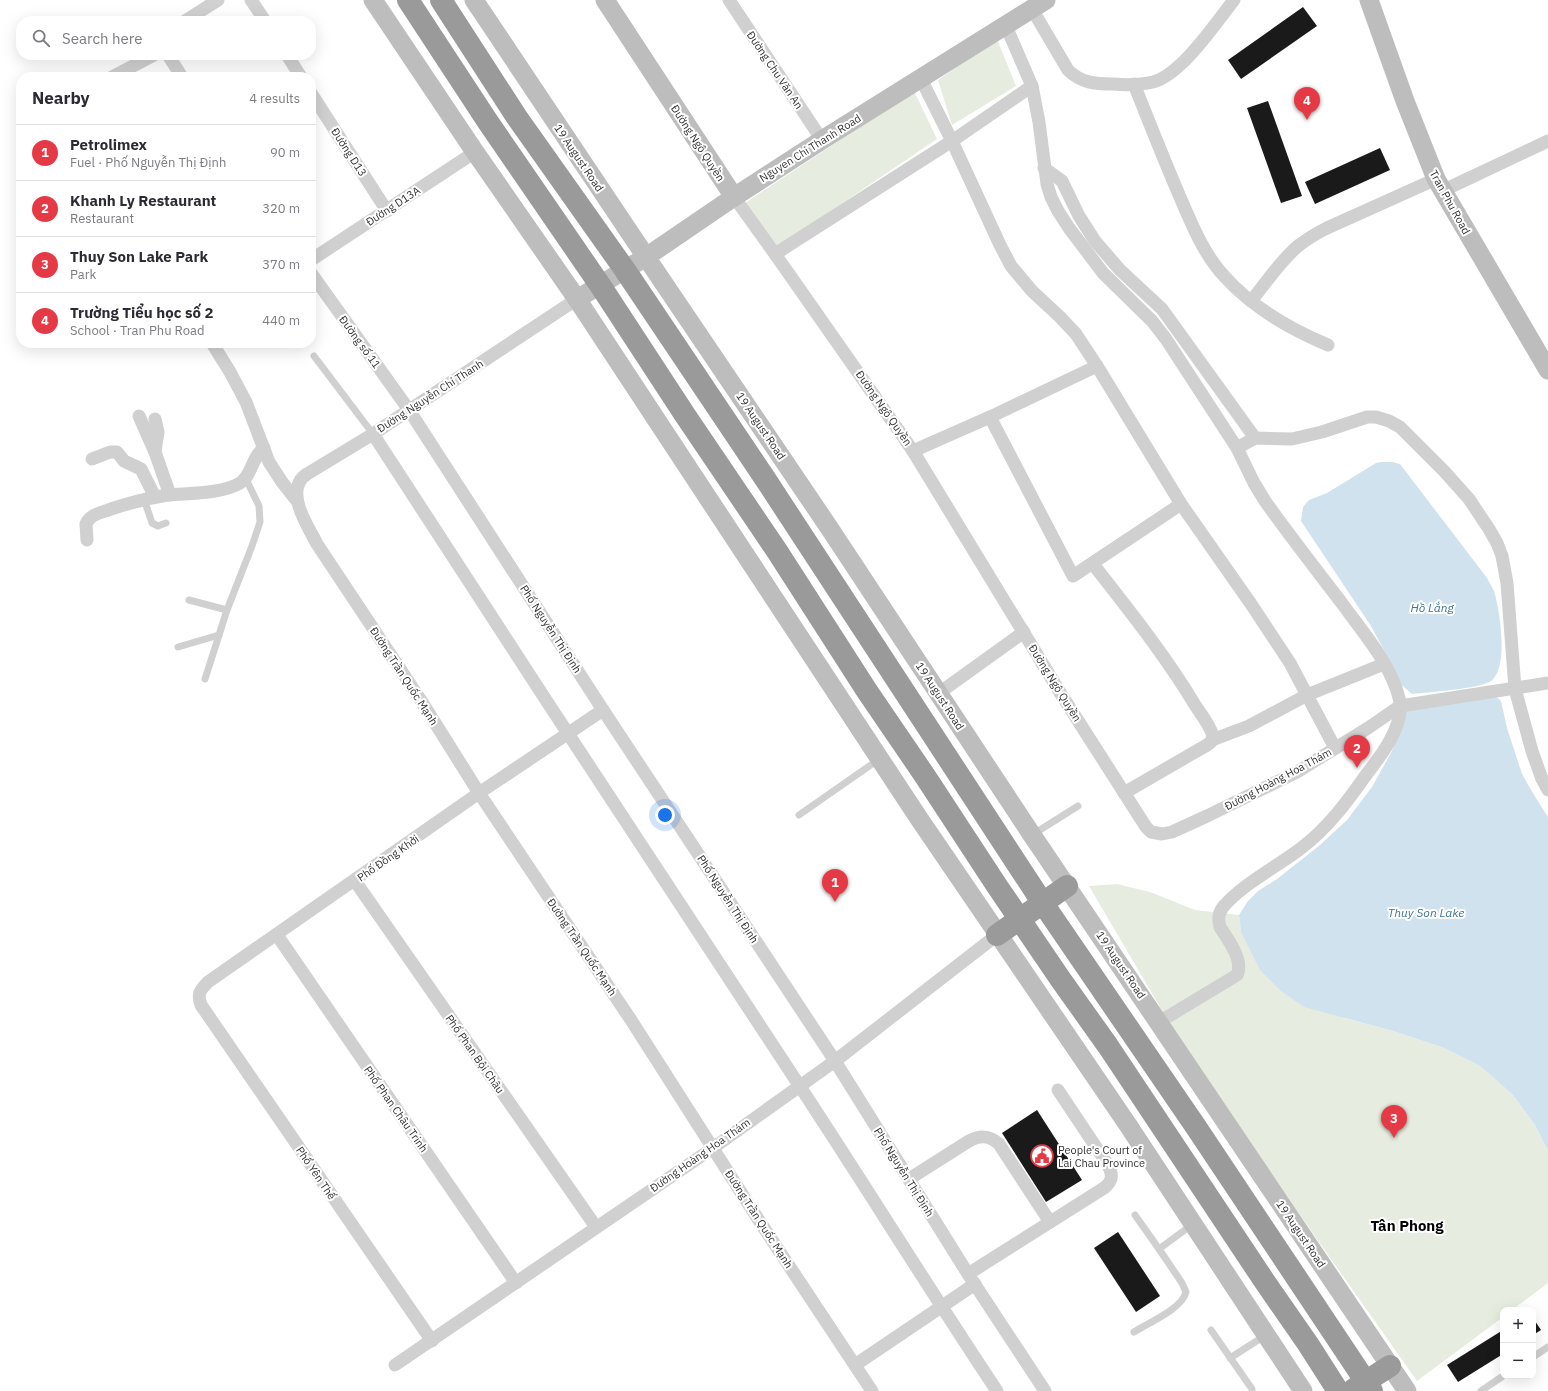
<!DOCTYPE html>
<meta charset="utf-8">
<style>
:root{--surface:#fff;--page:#f7f7f7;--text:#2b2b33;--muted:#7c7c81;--line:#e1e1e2;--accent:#e63946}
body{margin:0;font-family:"IBM Plex Sans",sans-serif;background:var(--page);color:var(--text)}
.controls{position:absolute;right:12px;bottom:12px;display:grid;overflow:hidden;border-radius:8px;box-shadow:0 4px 16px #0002}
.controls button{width:36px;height:36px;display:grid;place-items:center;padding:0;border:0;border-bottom:1px solid var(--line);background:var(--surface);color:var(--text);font:20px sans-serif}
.you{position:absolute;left:665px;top:815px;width:14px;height:14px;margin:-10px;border:3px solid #fff;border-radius:50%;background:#1a73e8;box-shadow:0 0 0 6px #1a73e833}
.badge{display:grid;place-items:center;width:26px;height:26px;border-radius:50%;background:var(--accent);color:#fff;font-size:13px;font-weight:700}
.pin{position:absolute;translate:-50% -33px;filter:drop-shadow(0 1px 2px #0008)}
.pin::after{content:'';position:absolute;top:21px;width:14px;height:12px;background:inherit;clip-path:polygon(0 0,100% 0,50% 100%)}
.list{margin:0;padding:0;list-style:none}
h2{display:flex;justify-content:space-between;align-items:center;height:52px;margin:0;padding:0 16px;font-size:17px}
h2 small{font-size:13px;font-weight:400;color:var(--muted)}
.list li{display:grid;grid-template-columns:26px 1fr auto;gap:12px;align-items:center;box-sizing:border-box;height:56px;padding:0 16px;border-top:1px solid var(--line)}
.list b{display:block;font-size:15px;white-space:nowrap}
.list p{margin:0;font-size:13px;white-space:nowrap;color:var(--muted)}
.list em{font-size:13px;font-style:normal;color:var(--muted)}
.icon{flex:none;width:22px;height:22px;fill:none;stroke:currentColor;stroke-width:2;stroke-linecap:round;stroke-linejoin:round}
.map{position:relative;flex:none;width:1548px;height:1391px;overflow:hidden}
.search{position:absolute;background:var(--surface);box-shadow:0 4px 16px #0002;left:16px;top:16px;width:300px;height:44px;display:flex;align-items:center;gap:10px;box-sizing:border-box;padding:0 14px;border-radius:16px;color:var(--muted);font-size:15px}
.panel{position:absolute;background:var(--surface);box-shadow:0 4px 16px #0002;left:16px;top:72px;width:300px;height:276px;border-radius:16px}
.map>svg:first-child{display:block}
.green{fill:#e6ecdf}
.water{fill:#cfe2ee}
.building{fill:#1a1a1a}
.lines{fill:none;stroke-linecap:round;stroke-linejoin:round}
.lane{stroke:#d0d0d0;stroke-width:7}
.street{stroke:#d0d0d0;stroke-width:13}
.secondary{stroke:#bdbdbd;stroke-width:19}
.highway{stroke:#9a9a9a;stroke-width:22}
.labels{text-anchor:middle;stroke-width:4;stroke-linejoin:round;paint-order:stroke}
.street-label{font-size:11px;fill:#333;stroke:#fff}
.poi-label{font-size:11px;fill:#333;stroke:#fff;text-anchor:start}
.water-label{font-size:12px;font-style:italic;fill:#3f7597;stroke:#fff}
.district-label{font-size:15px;font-weight:bold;fill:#000;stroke:#fff}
</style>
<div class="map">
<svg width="1548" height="1391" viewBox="0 0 1548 1391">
<rect width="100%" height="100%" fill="#fff"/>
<g class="green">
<path d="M 997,39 L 1016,86 L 952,125 L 938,80 Z"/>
<path d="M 914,91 L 937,139 L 776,248 L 745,203 Z"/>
<path d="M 1117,884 L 1150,892 L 1195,910 L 1239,915 L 1241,932 L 1344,1018 L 1393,1031 L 1444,1048 L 1480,1066 L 1513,1095 L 1535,1125 L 1548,1151 L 1548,1283 L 1512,1310 L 1503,1310 L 1503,1317 L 1417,1381 L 1194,1065 L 1089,886 Z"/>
</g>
<g class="water">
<path d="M 1381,462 L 1392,462 L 1400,464 L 1487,578 C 1489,582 1492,587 1494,591 C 1500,610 1509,668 1491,681 C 1479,689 1429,692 1412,694 L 1398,682 L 1392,665 L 1371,626 L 1301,521 L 1303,507 L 1309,500 L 1327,493 L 1376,463 Z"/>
<path d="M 1494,695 L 1501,701 L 1507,728 L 1522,774 L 1534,795 L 1548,817 L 1548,1151 L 1535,1125 L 1513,1095 L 1480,1066 L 1444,1048 L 1393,1031 L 1304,1007 L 1281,991 L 1260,970 L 1241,932 L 1239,915 L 1248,901 L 1258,891 L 1277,879 L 1320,845 L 1347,820 L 1372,787 L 1392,751 L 1401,728 L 1403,715 L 1407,710 Z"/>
</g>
<g class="building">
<path d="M 1303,7 L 1317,26 L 1241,79 L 1228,60 Z"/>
<path d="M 1268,101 L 1302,196 L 1281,203 L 1247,108 Z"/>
<path d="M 1380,148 L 1390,170 L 1315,204 L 1305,182 Z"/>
<path d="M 1037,1110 L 1082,1180 L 1046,1202 L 1002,1133 Z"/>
<path d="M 1118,1232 L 1160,1296 L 1136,1312 L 1094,1248 Z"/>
<path d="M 1533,1318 L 1541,1330 L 1533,1335 Z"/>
<path d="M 1503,1330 L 1503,1354 L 1458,1382 L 1447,1365 Z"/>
</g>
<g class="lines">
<g class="lane">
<path d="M 314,356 L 373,434"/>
<path d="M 144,499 L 152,523 L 158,526 L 166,523"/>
<path d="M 189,600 L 227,610"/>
<path d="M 178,647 L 219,635"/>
<path d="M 205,679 L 227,610 L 252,546 L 260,522 L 259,506 L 246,479"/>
<path d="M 799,815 L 878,760"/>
<path d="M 1032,835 L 1078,806"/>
<path d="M 1159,1249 L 1193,1224"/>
<path d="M 1211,1330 L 1252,1389"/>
<path d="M 1134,1332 C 1148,1323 1182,1309 1186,1292 L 1182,1283 L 1159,1249 L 1135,1215"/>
<path d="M 1533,1357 L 1548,1347"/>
<path d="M 1230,1358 L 1266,1335"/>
<path d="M 1481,1391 L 1503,1376"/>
</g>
<g class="street">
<path d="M 251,0 L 265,21"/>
<path d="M 729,0 L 822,140"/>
<path d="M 1032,9 L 1068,70 C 1081,83 1095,84 1113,84 C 1125,85 1140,85 1153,82 C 1182,74 1215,24 1234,0"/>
<path d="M 185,21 L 218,0"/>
<path d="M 1006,26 L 1032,86 L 1039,122 L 1047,184 L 1051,197 L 1058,211 L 1069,228 L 1103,273 L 1152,321 L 1166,339 L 1237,448 L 1254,483 L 1265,501 C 1289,535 1315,568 1341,602 C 1361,630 1386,658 1397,691 C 1400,699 1401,709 1399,718 C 1394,739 1379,758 1366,775 C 1347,802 1327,829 1300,849 C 1275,868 1244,883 1223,907 C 1218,914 1218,919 1220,927 C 1228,940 1244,960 1237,975 L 1159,1022"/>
<path d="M 168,55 L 182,77"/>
<path d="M 287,55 L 301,77"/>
<path d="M 112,77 L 154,55"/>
<path d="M 921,79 L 952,141 L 1000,245 L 1011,266 L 1032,291 L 1060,317 L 1076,334 L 1097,366 L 1181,504 L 1251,604 L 1290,663 L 1335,748"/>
<path d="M 1134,84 C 1149,122 1164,160 1180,197 C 1192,225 1204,255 1225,277 C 1253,308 1290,329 1328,345"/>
<path d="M 311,93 L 387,211"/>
<path d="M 1044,168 L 1062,181 L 1079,216 L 1095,241 L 1120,270 L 1162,309 L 1255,438"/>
<path d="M 1442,191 L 1548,141"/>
<path d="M 734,197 L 775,254 L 913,451 L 1061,694 L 1146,827 L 1151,832 L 1162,834 L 1172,832 L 1207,816 L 1297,772 L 1368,728 L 1400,706 L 1548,683"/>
<path d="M 775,254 L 952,141 L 1032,86"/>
<path d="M 311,260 L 475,152"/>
<path d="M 311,273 L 409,410 L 603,710 L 835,1061 L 968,1274 L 1045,1391"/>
<path d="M 577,299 L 373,434 L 307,474 C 304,476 301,479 300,481 C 289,499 309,528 317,544 L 420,699 L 479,793 L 631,1020 L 760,1222 L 872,1391"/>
<path d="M 1251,301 C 1266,283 1280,261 1298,246 C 1307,239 1317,233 1327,228 L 1436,179"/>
<path d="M 212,343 L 230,372 L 246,402 L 269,462 L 282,482 L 297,501"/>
<path d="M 139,416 L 155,452 L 170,495"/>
<path d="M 990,417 L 1073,576 L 1181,504"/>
<path d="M 155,419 L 158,432 L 155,452"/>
<path d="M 373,434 C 513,651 655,866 797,1082 C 865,1185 929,1289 997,1391"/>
<path d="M 1237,448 L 1255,438 L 1292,439 L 1322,432 L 1367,417 L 1376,417 L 1389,421 L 1400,427 L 1444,471 L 1469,499 L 1489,529 L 1497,543 L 1502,556 L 1507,583 L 1515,689 L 1532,751 L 1542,779 L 1548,790"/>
<path d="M 913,451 L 990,417 L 1097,366"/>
<path d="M 92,459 L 110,452 L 117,452 L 124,461 L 141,469 L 155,497"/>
<path d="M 87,540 L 86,524 C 90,514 101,513 111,509 C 129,503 148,498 168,495 C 188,493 222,494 240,483 C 252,476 251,458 264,448"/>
<path d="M 1093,564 C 1128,609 1165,655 1195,705 C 1201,714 1210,725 1213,736 L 1211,742 L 1207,745 L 1124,793"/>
<path d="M 939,693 L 1024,632"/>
<path d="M 1212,740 L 1249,726 L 1307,695 L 1384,664"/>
<path d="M 355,881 L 596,1227"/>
<path d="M 277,935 L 516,1283"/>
<path d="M 909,1179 L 969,1141 C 980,1135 989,1135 999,1144 L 1050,1222"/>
<path d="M 968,1274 L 1104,1188 C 1113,1181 1113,1175 1108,1165 L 1058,1090"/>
<path d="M 432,1341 L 201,1005 C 197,994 200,990 208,982 L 479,793 L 603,710"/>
<path d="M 395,1365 L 713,1148 L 835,1061 L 997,935"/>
<path d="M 855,1365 L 975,1284"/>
</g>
<g class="secondary">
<path d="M 373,0 L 475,152 L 577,299 L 918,817 L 1128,1125 L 1303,1391"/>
<path d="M 474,0 L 646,257 L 830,529 L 1032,835 L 1407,1391"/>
<path d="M 605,0 L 734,197"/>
<path d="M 1369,0 L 1405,101 L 1436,179 L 1548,370"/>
<path d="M 577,299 L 646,257 L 734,197 L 822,140 L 1046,0"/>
</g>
<g class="highway">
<path d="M 408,0 L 488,122 L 600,285 L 685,415 L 777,551 L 867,691 L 925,776 L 997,886 L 1061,980 L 1108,1046 L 1265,1282 L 1308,1344 L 1338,1391"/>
<path d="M 441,0 L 516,116 L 625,270 L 764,477 L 1042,902 L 1196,1127 L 1372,1391"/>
<path d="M 997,935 L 1067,886"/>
<path d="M 1354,1389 L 1390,1366"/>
</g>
</g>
<defs>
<g id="civic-ring" transform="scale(1.15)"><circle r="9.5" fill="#fff" stroke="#e63946" stroke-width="1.5"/><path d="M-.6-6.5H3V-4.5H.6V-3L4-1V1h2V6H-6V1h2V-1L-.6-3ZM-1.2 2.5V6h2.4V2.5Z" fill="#e63946"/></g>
</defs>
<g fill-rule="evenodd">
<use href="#civic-ring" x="1042" y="1156"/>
</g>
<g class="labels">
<g class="street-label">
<text transform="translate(775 70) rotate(56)" y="4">Đường Chu Văn An</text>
<text transform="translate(698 143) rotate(57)" y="4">Đường Ngô Quyền</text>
<text transform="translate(810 148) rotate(-32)" y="4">Nguyen Chi Thanh Road</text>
<text transform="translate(349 152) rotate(57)" y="4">Đường D13</text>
<text transform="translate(579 158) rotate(56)" y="4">19 August Road</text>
<text transform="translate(1450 202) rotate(61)" y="4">Tran Phu Road</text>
<text transform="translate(393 206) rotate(-33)" y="4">Đường D13A</text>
<text transform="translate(360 342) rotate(54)" y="4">Đường số 11</text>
<text transform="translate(430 396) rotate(-33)" y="4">Đường Nguyễn Chí Thanh</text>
<text transform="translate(884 408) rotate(55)" y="4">Đường Ngô Quyền</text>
<text transform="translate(761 426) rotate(56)" y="4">19 August Road</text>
<text transform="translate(551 629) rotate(57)" y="4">Phố Nguyễn Thị Định</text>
<text transform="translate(404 676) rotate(57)" y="4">Đường Trần Quốc Mạnh</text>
<text transform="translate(1055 683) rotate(58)" y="4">Đường Ngô Quyền</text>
<text transform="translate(940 696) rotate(57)" y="4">19 August Road</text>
<text transform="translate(1278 779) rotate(-28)" y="4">Đường Hoàng Hoa Thám</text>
<text transform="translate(388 858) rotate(-35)" y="4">Phố Đồng Khởi</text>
<text transform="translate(728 899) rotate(57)" y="4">Phố Nguyễn Thị Định</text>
<text transform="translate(582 947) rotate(56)" y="4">Đường Trần Quốc Mạnh</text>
<text transform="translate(1121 965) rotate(56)" y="4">19 August Road</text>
<text transform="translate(475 1054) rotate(55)" y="4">Phố Phan Bội Châu</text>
<text transform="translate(396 1109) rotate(55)" y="4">Phố Phan Châu Trinh</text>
<text transform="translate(700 1155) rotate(-35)" y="4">Đường Hoàng Hoa Thám</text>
<text transform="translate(904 1172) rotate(58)" y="4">Phố Nguyễn Thị Định</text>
<text transform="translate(316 1173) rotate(56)" y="4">Phố Yên Thế</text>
<text transform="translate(759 1219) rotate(57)" y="4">Đường Trần Quốc Mạnh</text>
<text transform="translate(1301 1234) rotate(56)" y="4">19 August Road</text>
</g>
<g class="poi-label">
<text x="1058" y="1154">People's Court of<tspan x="1058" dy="13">Lai Chau Province</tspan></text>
</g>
<g class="water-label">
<text x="1432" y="612">Hồ Lắng</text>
<text x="1426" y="917">Thuy Son Lake</text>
</g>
<g class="district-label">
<text x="1407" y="1231">Tân Phong</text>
</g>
</g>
</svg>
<div class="controls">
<button>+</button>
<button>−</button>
</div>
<div class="you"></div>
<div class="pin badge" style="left:835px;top:902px">1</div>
<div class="pin badge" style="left:1357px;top:768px">2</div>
<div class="pin badge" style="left:1394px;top:1138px">3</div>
<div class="pin badge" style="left:1307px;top:120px">4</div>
<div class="search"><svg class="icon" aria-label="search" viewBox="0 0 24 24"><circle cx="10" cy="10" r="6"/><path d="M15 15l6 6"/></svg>Search here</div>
<section class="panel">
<h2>Nearby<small>4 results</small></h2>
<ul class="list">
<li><span class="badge">1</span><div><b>Petrolimex</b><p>Fuel · Phố Nguyễn Thị Định</p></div><em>90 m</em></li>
<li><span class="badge">2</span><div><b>Khanh Ly Restaurant</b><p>Restaurant</p></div><em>320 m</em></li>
<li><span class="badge">3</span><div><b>Thuy Son Lake Park</b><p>Park</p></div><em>370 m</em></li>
<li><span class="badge">4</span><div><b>Trường Tiểu học số 2</b><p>School · Tran Phu Road</p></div><em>440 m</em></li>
</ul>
</section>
</div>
